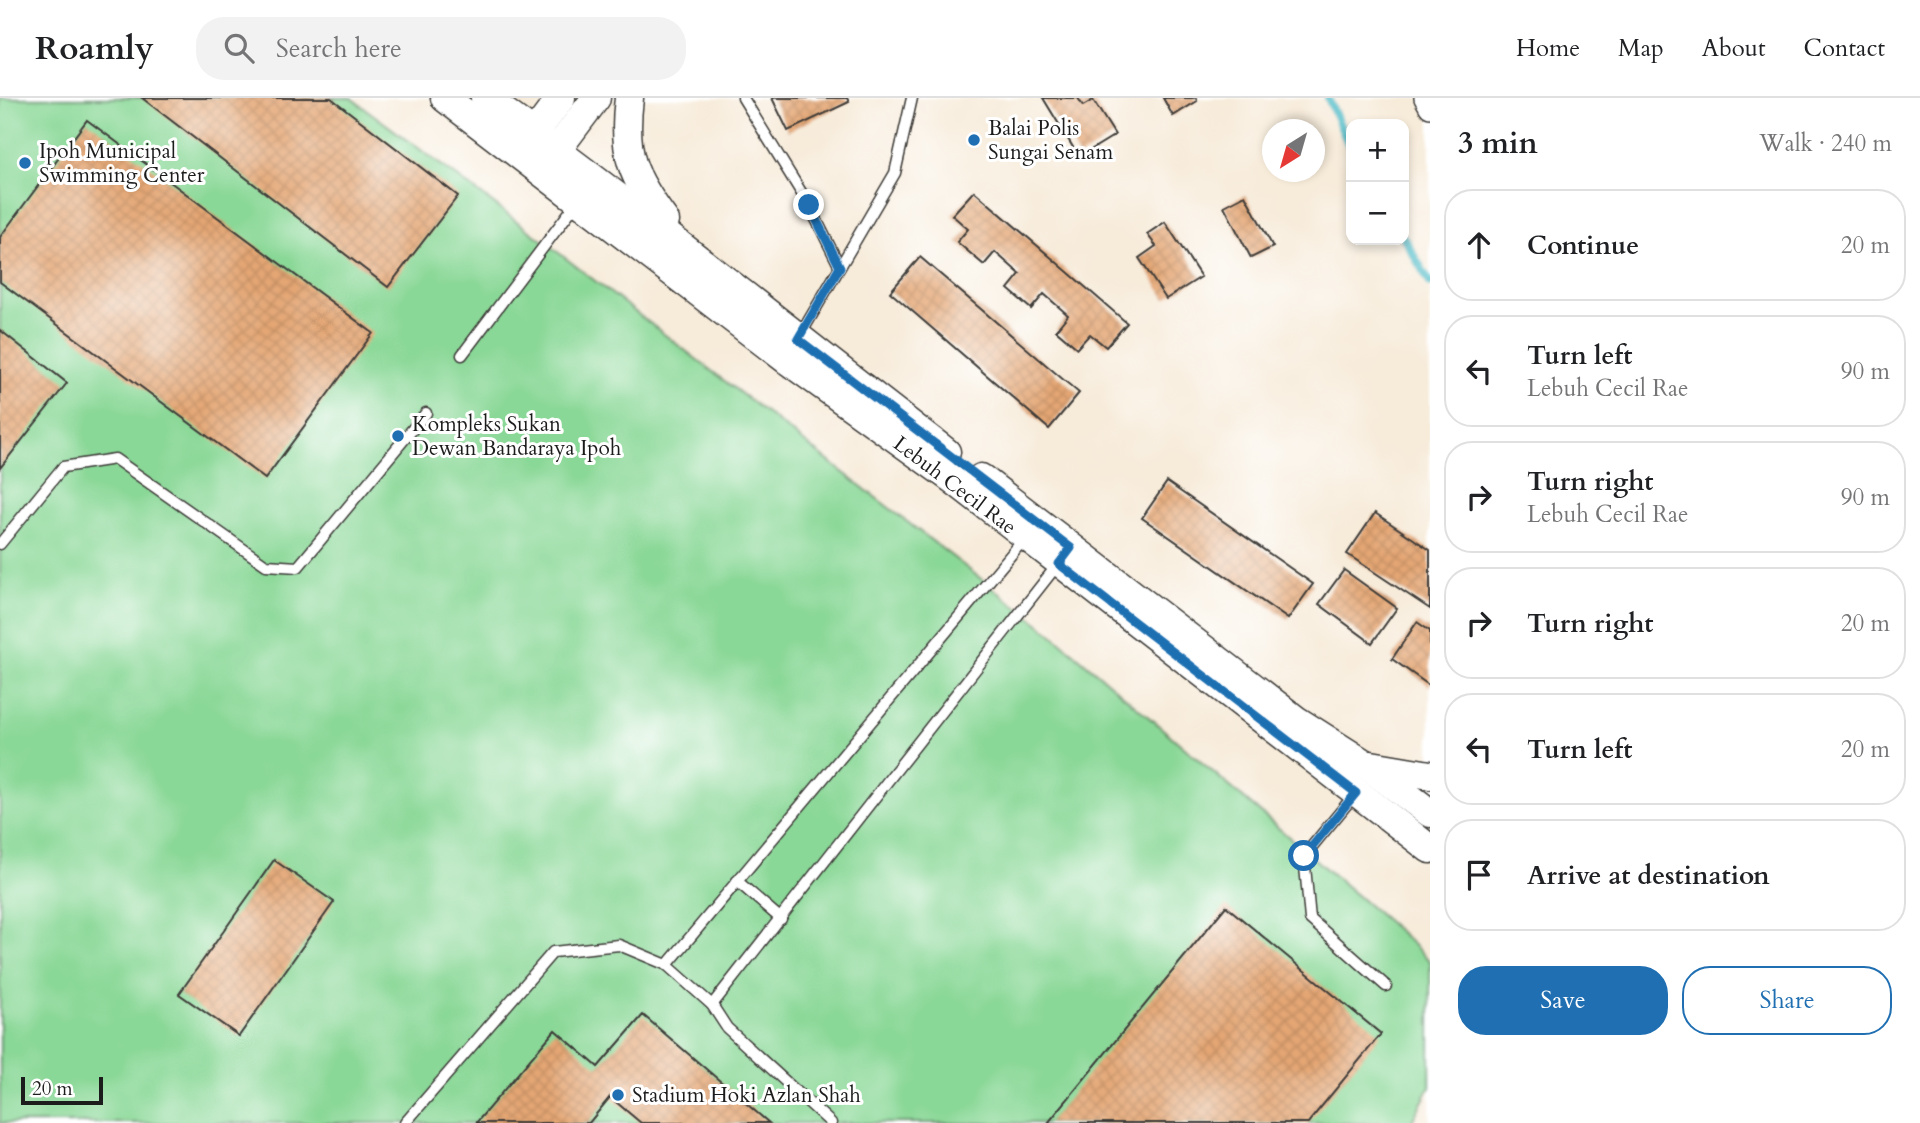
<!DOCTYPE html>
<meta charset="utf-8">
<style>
:root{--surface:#fff;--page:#f2f2f2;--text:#202124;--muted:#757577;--line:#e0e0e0;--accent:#1f6fb2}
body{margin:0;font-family:Cardo,serif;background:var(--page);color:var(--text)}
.controls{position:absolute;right:21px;top:21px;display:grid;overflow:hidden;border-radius:14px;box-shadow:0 4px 10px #0003}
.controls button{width:63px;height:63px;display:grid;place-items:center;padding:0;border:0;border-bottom:2px solid var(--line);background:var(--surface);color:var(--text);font:35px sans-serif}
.compass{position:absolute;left:1262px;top:21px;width:63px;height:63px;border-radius:50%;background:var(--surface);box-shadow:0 4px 10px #0003;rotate:217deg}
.scale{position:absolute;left:21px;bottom:18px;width:82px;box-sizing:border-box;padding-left:7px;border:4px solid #1c1c1c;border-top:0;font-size:19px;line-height:24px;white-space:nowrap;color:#1c1c1c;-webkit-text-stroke:5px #fff;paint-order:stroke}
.stop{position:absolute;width:21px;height:21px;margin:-16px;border:5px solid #1f6fb2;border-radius:50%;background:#fff}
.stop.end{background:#1f6fb2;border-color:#fff;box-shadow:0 2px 7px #0008}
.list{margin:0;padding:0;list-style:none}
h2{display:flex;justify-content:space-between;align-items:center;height:91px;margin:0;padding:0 28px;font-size:30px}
h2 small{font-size:23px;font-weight:400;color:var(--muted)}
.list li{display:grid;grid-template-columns:46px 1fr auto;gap:21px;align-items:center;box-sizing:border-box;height:112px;margin:0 14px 14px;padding:0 14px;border:2px solid var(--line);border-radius:28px}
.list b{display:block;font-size:26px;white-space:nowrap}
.list p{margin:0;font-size:23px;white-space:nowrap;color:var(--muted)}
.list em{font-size:23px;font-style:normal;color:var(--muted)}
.actions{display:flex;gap:14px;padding:21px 28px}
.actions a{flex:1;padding:16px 0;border:2px solid var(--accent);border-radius:28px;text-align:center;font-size:24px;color:var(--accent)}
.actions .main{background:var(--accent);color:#fff}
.icon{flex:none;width:38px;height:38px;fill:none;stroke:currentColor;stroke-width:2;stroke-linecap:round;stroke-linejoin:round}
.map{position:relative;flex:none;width:1430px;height:1025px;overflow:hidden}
header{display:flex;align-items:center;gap:42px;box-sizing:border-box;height:98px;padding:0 35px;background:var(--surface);border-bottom:2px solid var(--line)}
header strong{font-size:33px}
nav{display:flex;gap:38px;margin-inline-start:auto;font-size:24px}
.search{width:490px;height:63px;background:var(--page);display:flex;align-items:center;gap:18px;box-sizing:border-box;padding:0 24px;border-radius:28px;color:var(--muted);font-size:26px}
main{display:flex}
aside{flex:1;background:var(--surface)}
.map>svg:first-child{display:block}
.pitch{fill:#8ad897;stroke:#537a5a;stroke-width:2}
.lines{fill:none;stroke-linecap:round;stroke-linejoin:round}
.stream{stroke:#4fbcc7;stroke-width:8}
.building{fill:url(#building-cross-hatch)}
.service-casing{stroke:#3d3b38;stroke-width:13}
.minor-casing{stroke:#3d3b38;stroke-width:24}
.tertiary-casing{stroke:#3d3b38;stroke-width:31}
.service{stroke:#fff;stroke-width:10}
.minor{stroke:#fff;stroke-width:21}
.tertiary{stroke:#fff;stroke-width:28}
.route{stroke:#1f6fb2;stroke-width:9}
.poi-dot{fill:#1f6fb2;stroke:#fff;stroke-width:2.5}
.labels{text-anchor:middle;stroke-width:6;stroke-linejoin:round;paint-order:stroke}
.poi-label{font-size:21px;fill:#1c1c1c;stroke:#fff;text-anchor:start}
.street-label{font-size:21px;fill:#1c1c1c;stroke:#fff}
</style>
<header>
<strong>Roamly</strong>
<div class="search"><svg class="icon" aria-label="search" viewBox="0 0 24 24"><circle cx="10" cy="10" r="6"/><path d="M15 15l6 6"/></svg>Search here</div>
<nav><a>Home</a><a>Map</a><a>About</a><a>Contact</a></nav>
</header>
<main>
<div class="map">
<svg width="1430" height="1025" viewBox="0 0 1430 1025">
<defs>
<pattern id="building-cross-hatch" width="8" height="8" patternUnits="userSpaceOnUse" patternTransform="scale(1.75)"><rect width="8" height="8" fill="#e4a673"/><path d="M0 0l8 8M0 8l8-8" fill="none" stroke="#c38e63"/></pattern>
</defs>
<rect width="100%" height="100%" fill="#fff"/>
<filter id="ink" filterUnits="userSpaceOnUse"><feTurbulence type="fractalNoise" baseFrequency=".0143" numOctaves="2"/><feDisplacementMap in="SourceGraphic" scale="14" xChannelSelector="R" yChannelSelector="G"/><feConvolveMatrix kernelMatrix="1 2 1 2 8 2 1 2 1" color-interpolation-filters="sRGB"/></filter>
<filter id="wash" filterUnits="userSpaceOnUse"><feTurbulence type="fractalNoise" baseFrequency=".00686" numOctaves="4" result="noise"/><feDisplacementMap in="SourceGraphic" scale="28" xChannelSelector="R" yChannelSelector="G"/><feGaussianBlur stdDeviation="1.57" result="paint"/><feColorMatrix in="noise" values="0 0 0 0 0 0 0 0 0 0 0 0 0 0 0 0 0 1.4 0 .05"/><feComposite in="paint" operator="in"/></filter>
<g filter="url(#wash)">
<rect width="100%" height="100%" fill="#f7ebd9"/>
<path class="pitch" d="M 0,0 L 351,0 L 546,145 L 1046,531 L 1402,836 L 1430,863 L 1430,989 L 1411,1025 L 0,1025 Z"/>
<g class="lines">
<g class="stream">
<path d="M 1328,0 L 1351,52"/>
<path d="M 1404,140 L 1430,185"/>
</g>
</g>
<g id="blocks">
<g class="building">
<path d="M 142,0 L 331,0 L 458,98 L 388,189 Z"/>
<path d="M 772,0 L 847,0 L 849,4 L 788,33 Z"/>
<path d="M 1043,0 L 1078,0 L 1083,8 L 1093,2 L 1115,37 L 1079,59 Z"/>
<path d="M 1163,0 L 1196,0 L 1197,3 L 1173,18 Z"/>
<path d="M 87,22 L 373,235 L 265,381 L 0,184 L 0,139 Z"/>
<path d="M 974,93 L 1127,225 L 1106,249 L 1090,236 L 1077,250 L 1056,232 L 1068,217 L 1044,196 L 1031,211 L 1008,191 L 1020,176 L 995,154 L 984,167 L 957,144 L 968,131 L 952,117 Z"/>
<path d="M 1245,97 L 1273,149 L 1251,160 L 1224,108 Z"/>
<path d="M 1165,124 L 1201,179 L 1166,201 L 1139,160 L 1156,148 L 1147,136 Z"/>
<path d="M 920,159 L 1079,295 L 1049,331 L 890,194 Z"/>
<path d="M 0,232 L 67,285 L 0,370 Z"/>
<path d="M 1167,384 L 1313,486 L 1288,521 L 1142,420 Z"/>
<path d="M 1375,415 L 1430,452 L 1430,511 L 1347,456 Z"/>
<path d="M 1344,472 L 1397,510 L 1372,545 L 1319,506 Z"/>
<path d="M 1417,524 L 1430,533 L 1430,588 L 1392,561 Z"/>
<path d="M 274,762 L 334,804 L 239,938 L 179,896 Z"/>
<path d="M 1226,808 L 1381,936 L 1308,1025 L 1048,1025 Z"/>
<path d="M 643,917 L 769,1025 L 641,1025 L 610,999 L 589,1025 L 476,1025 L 555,932 L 598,969 Z"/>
</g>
</g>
</g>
<g filter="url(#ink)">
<use href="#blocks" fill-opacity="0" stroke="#3d3b38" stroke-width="2"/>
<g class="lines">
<g class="service-casing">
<g id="service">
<path d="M 743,0 L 809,107 L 840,169"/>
<path d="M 799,239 L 895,75 L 912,0"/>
<path d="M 462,257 L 578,103"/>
<path d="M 0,446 L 63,369 L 115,361 L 266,467 L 298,469 L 426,315"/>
<path d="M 1356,695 L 1304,758 L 1310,821 L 1386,888"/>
<path d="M 737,783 L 781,821"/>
<path d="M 667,867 L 1025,440"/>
<path d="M 712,907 L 1058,466"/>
<path d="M 405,1025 L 553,854 L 619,847 L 667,867 L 712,907 L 727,930 L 831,1025"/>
</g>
</g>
<g class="minor-casing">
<path id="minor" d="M 1425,0 L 1430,9"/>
</g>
<g class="tertiary-casing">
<g id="tertiary">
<path d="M 445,0 L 787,262 L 955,383 L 1430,751"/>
<path d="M 485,0 C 642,114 792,236 946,354"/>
<path d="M 629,0 C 622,56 632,78 665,123"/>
<path d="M 534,36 L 561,0"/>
<path d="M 556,53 L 596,0"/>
<path d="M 981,380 L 1296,622 L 1365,666 L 1430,715"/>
<path d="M 1371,667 L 1430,677"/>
</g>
</g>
<use href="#service" class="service"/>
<use href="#minor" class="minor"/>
<use href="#tertiary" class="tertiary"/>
</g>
</g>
<g class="lines" filter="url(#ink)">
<path class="route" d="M 809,107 L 840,169 L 798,241 L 1071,450 L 1059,466 L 1356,695 L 1304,758"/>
</g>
<g class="poi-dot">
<circle cx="974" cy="42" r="7"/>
<circle cx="25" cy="65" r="7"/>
<circle cx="398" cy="338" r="7"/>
<circle cx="618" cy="997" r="7"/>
</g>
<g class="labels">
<g class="poi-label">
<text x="988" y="37">Balai Polis<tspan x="988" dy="24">Sungai Senam</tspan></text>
<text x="39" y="60">Ipoh Municipal<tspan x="39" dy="24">Swimming Center</tspan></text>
<text x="412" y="333">Kompleks Sukan<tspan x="412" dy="24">Dewan Bandaraya Ipoh</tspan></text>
<text x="632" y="1004">Stadium Hoki Azlan Shah</text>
</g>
<g class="street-label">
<text transform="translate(955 387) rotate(37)" y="7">Lebuh Cecil Rae</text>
</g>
</g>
</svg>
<div class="controls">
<button>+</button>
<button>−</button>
</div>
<svg class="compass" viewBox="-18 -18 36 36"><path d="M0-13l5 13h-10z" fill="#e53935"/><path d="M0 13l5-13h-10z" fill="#757577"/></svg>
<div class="scale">20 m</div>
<div class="stop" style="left:1304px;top:758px"></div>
<div class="stop end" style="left:809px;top:107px"></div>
</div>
<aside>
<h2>3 min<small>Walk · 240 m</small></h2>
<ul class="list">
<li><svg class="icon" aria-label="ahead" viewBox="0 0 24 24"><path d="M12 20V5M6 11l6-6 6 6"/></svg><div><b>Continue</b></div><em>20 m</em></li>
<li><svg class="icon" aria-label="left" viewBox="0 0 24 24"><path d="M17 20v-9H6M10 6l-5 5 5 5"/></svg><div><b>Turn left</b><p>Lebuh Cecil Rae</p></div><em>90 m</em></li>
<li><svg class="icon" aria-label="right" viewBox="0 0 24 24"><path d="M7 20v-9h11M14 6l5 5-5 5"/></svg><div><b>Turn right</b><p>Lebuh Cecil Rae</p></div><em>90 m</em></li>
<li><svg class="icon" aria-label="right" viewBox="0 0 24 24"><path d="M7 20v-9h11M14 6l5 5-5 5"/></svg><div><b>Turn right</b></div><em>20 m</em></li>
<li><svg class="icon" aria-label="left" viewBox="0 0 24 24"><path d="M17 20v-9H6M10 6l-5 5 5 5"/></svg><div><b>Turn left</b></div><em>20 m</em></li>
<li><svg class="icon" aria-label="arrive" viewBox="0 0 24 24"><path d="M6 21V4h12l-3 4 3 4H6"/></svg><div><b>Arrive at destination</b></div></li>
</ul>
<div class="actions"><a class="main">Save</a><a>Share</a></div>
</aside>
</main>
